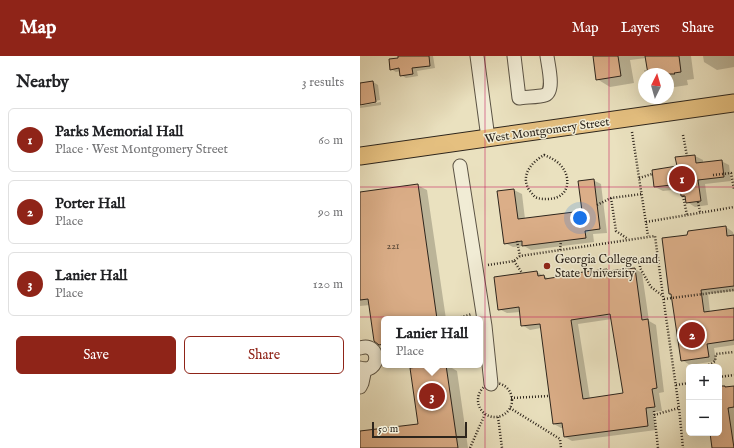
<!DOCTYPE html>
<meta charset="utf-8">
<style>
:root{--surface:#fff;--page:#f6f6f6;--text:#202124;--muted:#757577;--line:#e0e0e0;--accent:#8f2418}
body{margin:0;font-family:"IM FELL English",serif;background:var(--page);color:var(--text)}
.controls{position:absolute;right:12px;bottom:12px;display:grid;overflow:hidden;border-radius:6px;box-shadow:0 4px 16px #0002}
.controls button{width:36px;height:36px;display:grid;place-items:center;padding:0;border:0;border-bottom:1px solid var(--line);background:var(--surface);color:var(--text);font:20px sans-serif}
.compass{position:absolute;left:278px;top:12px;width:36px;height:36px;border-radius:50%;background:var(--surface);box-shadow:0 4px 16px #0002;rotate:5deg}
.scale{position:absolute;left:12px;bottom:10px;width:95px;box-sizing:border-box;padding-left:4px;border:2px solid #2d251c;border-top:0;font-size:11px;line-height:14px;white-space:nowrap;color:#2d251c;-webkit-text-stroke:3px #f1ecd5;paint-order:stroke}
.you{position:absolute;left:220px;top:162px;width:14px;height:14px;margin:-10px;border:3px solid #fff;border-radius:50%;background:#1a73e8;box-shadow:0 0 0 6px #1a73e833}
.badge{display:grid;place-items:center;width:26px;height:26px;border-radius:50%;background:var(--accent);color:#fff;font-size:13px;font-weight:700}
.pin{position:absolute;translate:-50% -50%;border:2px solid #fff;box-shadow:0 1px 4px #0006}
.popup{position:absolute;left:21px;top:260px;width:102px;height:52px;box-sizing:border-box;display:grid;place-content:center;border-radius:6px;background:var(--surface);filter:drop-shadow(0 1px 3px #0005);font-size:13px;white-space:nowrap;color:var(--muted)}
.popup b{font-size:15px;color:var(--text)}
.popup::after{content:'';position:absolute;left:50%;top:100%;margin-left:-8px;border:8px solid transparent;border-top-color:var(--surface)}
.list{margin:0;padding:0;list-style:none}
h2{display:flex;justify-content:space-between;align-items:center;height:52px;margin:0;padding:0 16px;font-size:17px}
h2 small{font-size:13px;font-weight:400;color:var(--muted)}
.list li{display:grid;grid-template-columns:26px 1fr auto;gap:12px;align-items:center;box-sizing:border-box;height:64px;margin:0 8px 8px;padding:0 8px;border:1px solid var(--line);border-radius:6px}
.list b{display:block;font-size:15px;white-space:nowrap}
.list p{margin:0;font-size:13px;white-space:nowrap;color:var(--muted)}
.list em{font-size:13px;font-style:normal;color:var(--muted)}
.actions{display:flex;gap:8px;padding:12px 16px}
.actions a{flex:1;padding:9px 0;border:1px solid var(--accent);border-radius:6px;text-align:center;font-size:14px;color:var(--accent)}
.actions .main{background:var(--accent);color:#fff}
.map{position:relative;flex:none;width:374px;height:392px;overflow:hidden}
header{display:flex;align-items:center;gap:24px;box-sizing:border-box;height:56px;padding:0 20px;background:var(--accent);color:#fff}
header strong{font-size:19px}
nav{display:flex;gap:22px;margin-inline-start:auto;font-size:14px}
main{display:flex}
aside{flex:1;background:var(--surface)}
.map>svg:first-child{display:block}
.shadow{fill:#0003;fill-rule:evenodd}
.building{fill:#dbae88;stroke:#2d251c;fill-rule:evenodd}
.lines{fill:none;stroke-linecap:round;stroke-linejoin:round}
.minor-casing{stroke:#5c5445;stroke-width:15}
.major-casing{stroke:#2d251c;stroke-width:19}
.path{stroke:#2d251c;stroke-width:2.5;stroke-dasharray:1 2;stroke-linecap:butt}
.minor{stroke:#f1ecd5;stroke-width:13}
.major{stroke:#e5c080;stroke-width:17}
.grid{fill:none;stroke:#c2185b;stroke-width:1;stroke-opacity:0.55}
.poi-dot{fill:#8f2418;stroke:#f1ecd5;stroke-width:1.5}
.labels{text-anchor:middle;stroke-width:3;stroke-linejoin:round;paint-order:stroke}
.number-label{font-size:10px;fill:#584737}
.street-label{font-size:12px;fill:#2d251c;stroke:#f1ecd5}
.poi-label{font-size:12px;fill:#2d251c;stroke:#f1ecd5;text-anchor:start}
</style>
<header>
<strong>Map</strong>
<nav><a>Map</a><a>Layers</a><a>Share</a></nav>
</header>
<main>
<aside>
<h2>Nearby<small>3 results</small></h2>
<ul class="list">
<li><span class="badge">1</span><div><b>Parks Memorial Hall</b><p>Place · West Montgomery Street</p></div><em>60 m</em></li>
<li><span class="badge">2</span><div><b>Porter Hall</b><p>Place</p></div><em>90 m</em></li>
<li><span class="badge">3</span><div><b>Lanier Hall</b><p>Place</p></div><em>120 m</em></li>
</ul>
<div class="actions"><a class="main">Save</a><a>Share</a></div>
</aside>
<div class="map">
<svg width="374" height="392" viewBox="0 0 374 392">
<rect width="100%" height="100%" fill="#eae1bf"/>
<filter id="stains"><feTurbulence type="fractalNoise" baseFrequency=".005" numOctaves="4"/><feColorMatrix values="0 0 0 0 .2 0 0 0 0 .09 0 0 0 0 .02 0 0 0 .5 -.17"/></filter>
<radialGradient id="worn" r=".72"><stop offset=".6" stop-color="#630" stop-opacity="0"/><stop offset="1" stop-color="#630" stop-opacity=".3"/></radialGradient>
<g class="shadow">
<path d="M 39,0 L 73,0 L 75,12 L 57,15 L 58,20 L 46,22 L 41,19 L 41,15 L 36,16 L 31,13 L 39,3 Z"/>
<path d="M 234,0 L 331,0 L 334,23 L 327,24 L 328,29 L 308,32 L 308,18 L 285,18 L 284,14 L 288,14 L 286,2 L 270,4 L 274,27 L 250,31 L 237,23 Z"/>
<path d="M 343,0 L 374,0 L 374,11 L 357,14 L 344,6 Z"/>
<path d="M 13,26 L 18,29 L 20,44 L 0,48 L 0,28 Z"/>
<path d="M 21,46 L 21,49 L 0,52 L 0,50 Z"/>
<path d="M 335,100 L 343,104 L 343,107 L 361,105 L 369,109 L 371,125 L 345,128 L 348,149 L 335,151 L 327,146 L 327,142 L 322,139 L 321,133 L 303,135 L 295,131 L 318,111 L 316,102 Z"/>
<path d="M 233,124 L 241,128 L 247,177 L 233,178 L 234,186 L 171,194 L 164,190 L 153,191 L 145,187 L 138,136 L 154,134 L 162,138 L 165,163 L 223,156 Z"/>
<path d="M 57,129 L 67,134 L 86,263 L 24,263 L 24,291 L 19,288 L 10,249 L 0,250 L 0,137 Z"/>
<path d="M 366,171 L 373,176 L 374,180 L 374,235 L 348,238 L 350,256 L 374,253 L 374,289 L 354,292 L 356,305 L 330,309 L 322,304 L 328,179 Z"/>
<path d="M 275,213 L 282,217 L 289,265 L 296,269 L 304,336 L 299,337 L 302,355 L 293,356 L 296,374 L 212,385 L 205,381 L 203,372 L 201,372 L 194,368 L 181,272 L 170,274 L 162,269 L 160,256 L 147,257 L 139,253 L 177,216 L 189,223 L 247,214 L 250,216 ZM 252,263 L 264,338 L 230,343 L 218,268 Z"/>
<path d="M 79,309 L 87,309 L 97,315 L 108,392 L 0,392 L 0,376 L 59,369 Z"/>
<path d="M 374,331 L 374,392 L 353,392 L 351,377 L 359,377 L 359,333 Z"/>
<path d="M 327,337 L 329,337 L 329,353 Z"/>
</g>
<g class="building">
<path d="M 38,0 L 69,0 L 70,10 L 52,12 L 53,18 L 40,20 L 39,12 L 30,14 L 29,3 L 38,2 Z"/>
<path d="M 233,0 L 258,0 L 261,20 L 236,24 Z"/>
<path d="M 285,0 L 319,0 L 321,16 L 314,17 L 315,18 L 288,18 Z"/>
<path d="M 13,25 L 16,46 L 0,49 L 0,27 Z"/>
<path d="M 335,99 L 336,107 L 362,104 L 364,121 L 338,124 L 341,145 L 326,147 L 325,140 L 321,140 L 320,128 L 294,131 L 292,114 L 317,110 L 315,101 Z"/>
<path d="M 234,123 L 240,173 L 225,175 L 226,182 L 162,190 L 162,185 L 144,188 L 137,135 L 154,133 L 158,163 L 222,155 L 218,125 Z"/>
<path d="M 58,128 L 77,263 L 24,263 L 24,288 L 19,289 L 14,285 L 8,243 L 0,244 L 0,136 Z"/>
<path d="M 366,170 L 367,180 L 374,179 L 374,230 L 341,234 L 344,256 L 374,252 L 374,284 L 347,288 L 349,301 L 321,305 L 311,238 L 309,238 L 302,182 L 327,179 L 328,175 Z"/>
<path d="M 275,212 L 282,264 L 288,263 L 297,332 L 292,333 L 295,351 L 286,352 L 288,370 L 204,381 L 202,367 L 193,368 L 180,268 L 161,270 L 159,251 L 138,254 L 134,221 L 177,215 L 178,220 L 184,219 L 185,223 L 216,218 L 216,217 L 247,213 L 248,215 ZM 250,258 L 263,337 L 223,343 L 211,264 Z"/>
<path d="M 72,309 L 86,309 L 98,392 L 0,392 L 0,375 L 58,368 L 50,312 Z"/>
<path d="M 359,330 L 365,330 L 365,331 L 374,330 L 374,351 L 368,352 L 374,392 L 352,392 L 350,377 L 359,377 Z"/>
</g>
<g class="lines">
<g class="minor-casing">
<g id="minor">
<path d="M 117,0 L 128,82"/>
<path d="M 154,0 L 159,42 C 165,41 180,41 185,39 C 195,35 188,9 187,0"/>
<path d="M 100,110 L 125,270 L 131,328"/>
<path d="M 0,292 C 21,285 21,319 0,312"/>
<path d="M 0,331 L 2,327 L 5,313"/>
</g>
</g>
<g class="major-casing">
<path id="major" d="M 0,100 L 374,47"/>
</g>
<g class="path">
<path d="M 272,76 L 288,180"/>
<path d="M 323,79 L 327,100"/>
<path d="M 184,99 C 195,103 205,110 207,122 C 209,136 200,143 187,143 C 183,143 179,143 175,141 C 173,139 171,136 169,134 C 160,119 172,106 184,99 Z"/>
<path d="M 353,119 L 371,117 L 374,133"/>
<path d="M 279,122 L 292,118"/>
<path d="M 323,140 L 327,159"/>
<path d="M 251,142 L 256,175 L 268,183"/>
<path d="M 338,146 L 340,156"/>
<path d="M 237,149 L 251,142 L 282,138"/>
<path d="M 286,166 L 374,151"/>
<path d="M 157,185 L 160,200"/>
<path d="M 200,194 L 201,185"/>
<path d="M 154,205 L 162,217"/>
<path d="M 263,206 L 280,206 L 280,212 L 291,231 L 303,240 L 319,352"/>
<path d="M 128,209 L 154,205 L 160,200 L 295,180 L 303,240"/>
<path d="M 304,243 L 374,234"/>
<path d="M 95,263 L 112,258"/>
<path d="M 343,311 L 351,308 L 355,305 L 356,298 L 374,296"/>
<path d="M 359,321 L 374,319"/>
<circle cx="135" cy="344" r="17"/>
<path d="M 316,329 L 329,327"/>
<path d="M 151,342 L 189,340"/>
<path d="M 150,352 L 200,383 L 201,392"/>
<path d="M 294,355 L 298,392"/>
<path d="M 294,359 L 319,352 L 323,392"/>
<path d="M 138,361 L 142,392"/>
<path d="M 110,392 L 125,358"/>
</g>
<use href="#minor" class="minor"/>
<use href="#major" class="major"/>
</g>
<path class="grid" d="M 125,0 L 125,392M 249,0 L 249,392M 0,131 L 374,131M 0,261 L 374,261"/>
<circle class="poi-dot" cx="187" cy="210" r="4"/>
<g class="labels">
<g class="number-label">
<text x="33" y="193">221</text>
</g>
<g class="street-label">
<text transform="translate(187 74) rotate(-8)" y="4">West Montgomery Street</text>
</g>
<g class="poi-label">
<text x="195" y="207">Georgia College and<tspan x="195" dy="14">State University</tspan></text>
</g>
</g>
<rect width="100%" height="100%" filter="url(#stains)"/>
<rect width="100%" height="100%" fill="url(#worn)"/>
</svg>
<div class="controls">
<button>+</button>
<button>−</button>
</div>
<svg class="compass" viewBox="-18 -18 36 36"><path d="M0-13l5 13h-10z" fill="#e53935"/><path d="M0 13l5-13h-10z" fill="#757577"/></svg>
<div class="scale">50 m</div>
<div class="you"></div>
<div class="pin badge" style="left:322px;top:123px">1</div>
<div class="pin badge" style="left:332px;top:279px">2</div>
<div class="pin badge" style="left:72px;top:340px">3</div>
<div class="popup"><b>Lanier Hall</b>Place</div>
</div>
</main>
